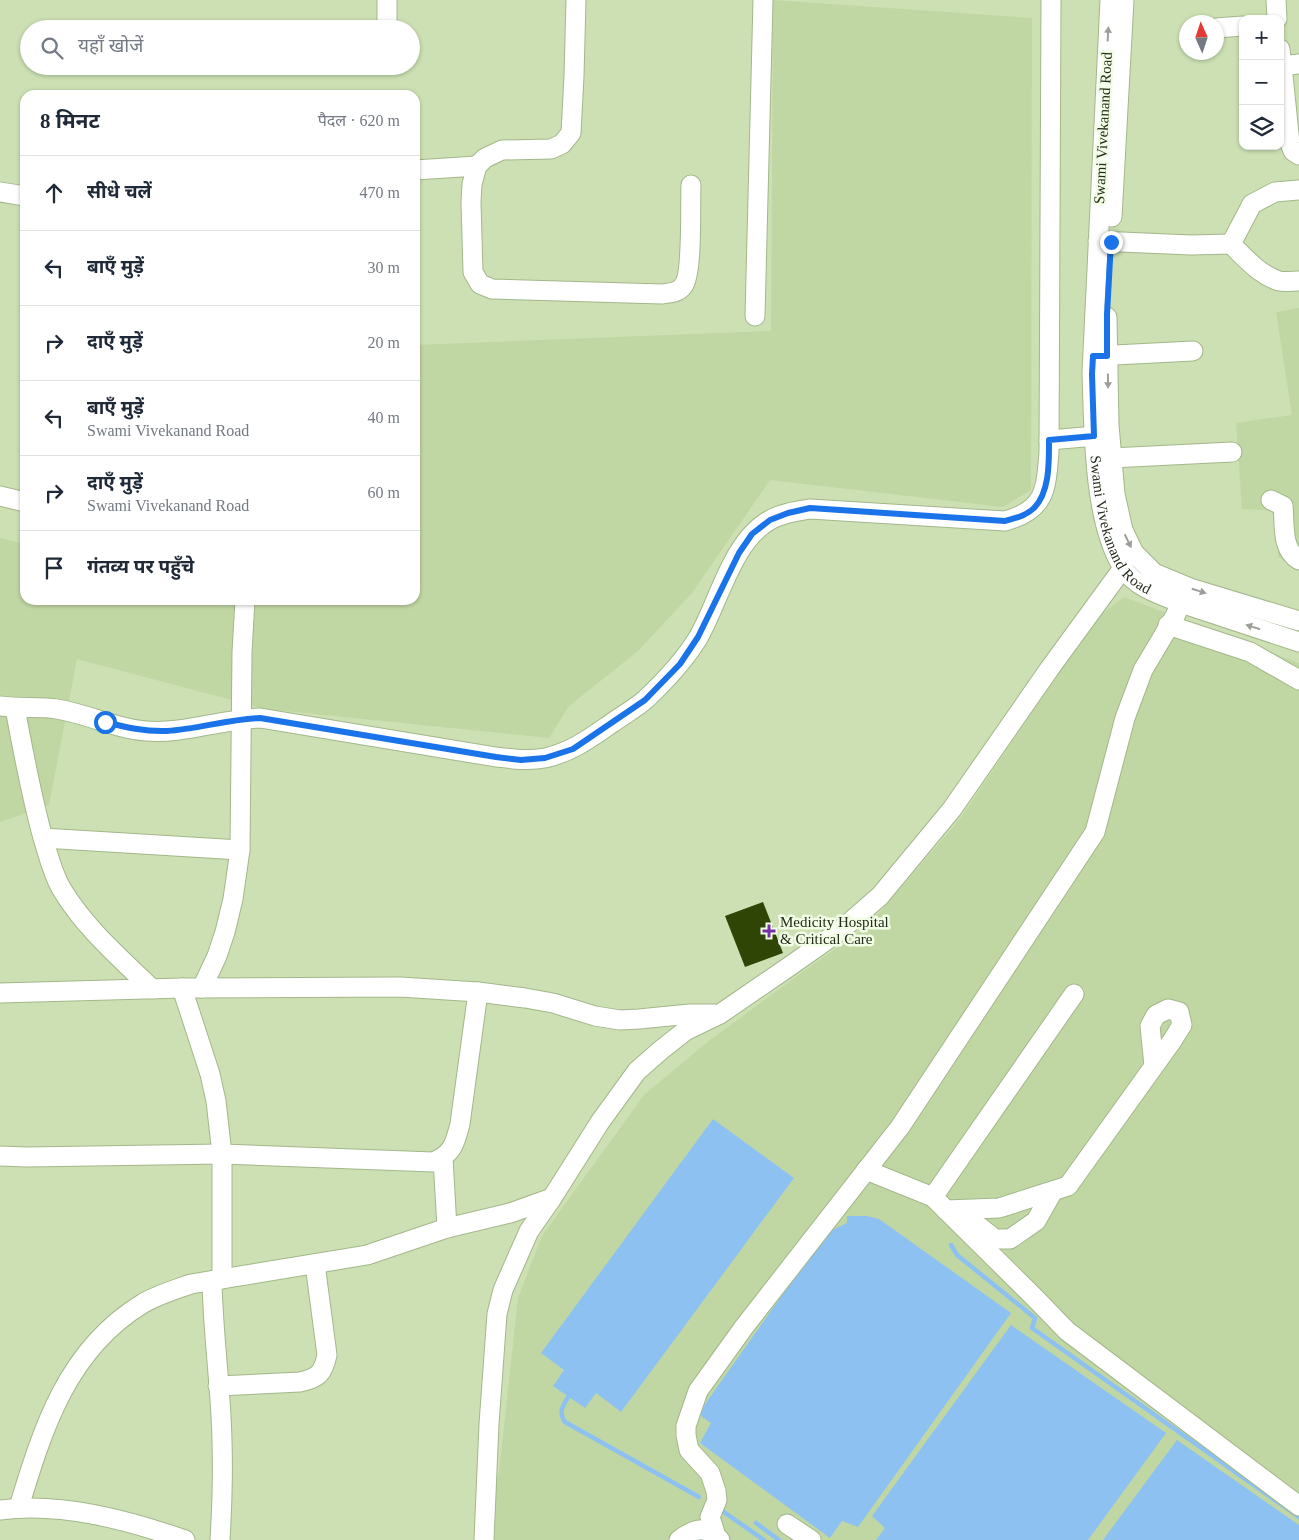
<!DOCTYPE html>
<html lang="hi">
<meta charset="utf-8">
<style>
:root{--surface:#fff;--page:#f6f6f7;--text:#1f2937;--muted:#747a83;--line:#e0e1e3}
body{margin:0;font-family:"Times New Roman","Noto Sans Devanagari",serif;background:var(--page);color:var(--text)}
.controls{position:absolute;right:15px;top:15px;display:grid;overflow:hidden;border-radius:10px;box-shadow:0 1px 4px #0004}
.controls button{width:45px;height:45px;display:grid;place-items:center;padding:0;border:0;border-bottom:1px solid var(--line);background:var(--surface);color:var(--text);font:25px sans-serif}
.compass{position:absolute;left:1179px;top:15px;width:45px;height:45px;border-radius:50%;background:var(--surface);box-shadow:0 1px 4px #0004;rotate:357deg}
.stop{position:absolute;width:15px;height:15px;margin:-11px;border:4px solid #1a73e8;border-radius:50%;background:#fff}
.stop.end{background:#1a73e8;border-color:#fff;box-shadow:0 1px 5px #0008}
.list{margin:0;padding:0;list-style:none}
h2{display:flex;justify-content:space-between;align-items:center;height:65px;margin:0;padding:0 20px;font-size:21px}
h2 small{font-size:16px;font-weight:400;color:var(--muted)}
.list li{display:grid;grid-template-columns:32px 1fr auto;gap:15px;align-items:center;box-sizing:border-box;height:75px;padding:0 20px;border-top:1px solid var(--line)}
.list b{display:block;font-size:19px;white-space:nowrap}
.list p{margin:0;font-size:16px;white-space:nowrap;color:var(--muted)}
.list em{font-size:16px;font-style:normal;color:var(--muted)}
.icon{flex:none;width:28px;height:28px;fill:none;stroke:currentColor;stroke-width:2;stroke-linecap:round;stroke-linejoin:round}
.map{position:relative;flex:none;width:1299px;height:1540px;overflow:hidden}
.search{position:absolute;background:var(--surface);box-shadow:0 1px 4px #0004;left:20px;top:20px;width:400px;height:55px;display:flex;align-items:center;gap:12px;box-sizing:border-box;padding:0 18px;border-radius:28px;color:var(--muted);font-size:19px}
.panel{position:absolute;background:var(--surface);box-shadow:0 1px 4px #0004;left:20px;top:90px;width:400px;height:515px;border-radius:15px}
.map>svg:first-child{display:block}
.built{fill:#c0d7a3}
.water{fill:#8dc1f2}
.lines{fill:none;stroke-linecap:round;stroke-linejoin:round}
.stream{stroke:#8dc1f2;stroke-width:4.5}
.building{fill:#2f4505}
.minor-casing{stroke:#a3b78b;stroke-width:21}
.minor{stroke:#fff;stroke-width:19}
.oneway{fill:#9ca098}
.route{stroke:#1a73e8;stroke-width:6}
.poi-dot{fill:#7531a5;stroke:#f2fde6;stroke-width:2}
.labels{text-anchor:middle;stroke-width:5;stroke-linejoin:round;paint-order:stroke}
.street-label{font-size:15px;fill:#232b1a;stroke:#f2fde6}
.poi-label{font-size:15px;fill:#232b1a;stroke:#f2fde6;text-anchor:start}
</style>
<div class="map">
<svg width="1299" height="1540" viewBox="0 0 1299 1540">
<rect width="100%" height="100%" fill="#cce0b3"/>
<g class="built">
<path d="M 773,0 L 1032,18 L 1031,490 L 1003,507 L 770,480 L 692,593 L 637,652 L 569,706 L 549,738 L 265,709 L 77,659 L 49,805 L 0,822 L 0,538 L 25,544 L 25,600 L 415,600 L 415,345 L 771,331 Z"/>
<path d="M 1299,308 L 1299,568 L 1278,557 L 1279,511 L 1242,509 L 1236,423 L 1292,415 L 1276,312 Z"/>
<path d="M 1124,597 L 1299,663 L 1299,1540 L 490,1540 L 493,1495 L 499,1472 L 518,1298 L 542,1236 L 644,1095 L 710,1040 L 808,968 L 867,927 L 959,820 L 1096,618 Z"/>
</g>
<g class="water">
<path d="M 713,1119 L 794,1178 L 621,1412 L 596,1393 L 585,1408 L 553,1386 L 564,1370 L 541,1353 Z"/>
<path d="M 847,1216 L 867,1216 L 879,1219 L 1011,1313 L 858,1527 L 842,1521 L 830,1538 L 700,1443 L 711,1423 L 698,1414 L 826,1233 L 847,1223 Z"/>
<path d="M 1011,1325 L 1166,1433 L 1088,1540 L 876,1540 L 885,1528 L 872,1516 Z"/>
<path d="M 1177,1440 L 1299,1525 L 1299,1540 L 1103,1540 Z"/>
</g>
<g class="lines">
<g class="stream">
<path d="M 951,1245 L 957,1255 L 1035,1318 L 1032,1328 L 1299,1517"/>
<path d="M 568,1397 C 563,1406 558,1412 565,1422 L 699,1497"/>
<path d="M 721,1510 L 764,1540"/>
<path d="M 756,1523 L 779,1540"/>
</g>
</g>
<path class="building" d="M 763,902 L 783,953 L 745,967 L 725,916 Z"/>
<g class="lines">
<g class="minor-casing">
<g id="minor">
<path d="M 576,0 L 574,76 L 571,133 L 562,144 L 551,149 L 502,150 L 485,158 L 477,166 L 472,184 L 471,202 L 473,272 L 480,284 L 492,289 L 662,294 C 670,293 678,293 683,286 C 693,275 690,203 691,185"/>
<path id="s1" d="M 1110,0 L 1092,373 C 1094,429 1093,520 1123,568 C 1135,587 1161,595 1181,603 L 1299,642"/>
<path d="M 1276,0 L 1277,19"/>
<path d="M 1216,28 L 1243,26"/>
<path d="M 387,29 L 387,0"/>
<path d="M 1280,49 L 1282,66 L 1299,64"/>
<path d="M 1282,66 L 1290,143 L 1293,151 L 1299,155"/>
<path d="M 415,170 L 477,166"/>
<path d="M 1299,190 L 1275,192 L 1252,204 L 1231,244 C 1245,258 1260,275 1279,281 C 1285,282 1293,281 1299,281"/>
<path d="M 0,192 L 25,196"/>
<path d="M 1112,217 L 1124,0"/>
<path d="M 1098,241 L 1191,245 L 1231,244"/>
<path d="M 755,316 L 763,0"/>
<path d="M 1107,317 L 1109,425 L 1115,494 L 1123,530 L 1134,553 L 1154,573 L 1190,588 L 1299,621"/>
<path d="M 1095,356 L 1193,351"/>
<path d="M 1049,440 L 1108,435"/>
<path d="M 1111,458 L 1232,452"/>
<path d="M 0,496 L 25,502"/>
<path d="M 1271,500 L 1283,506 C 1285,525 1281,549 1299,560"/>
<path d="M 1168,625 L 1250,652 L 1299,680"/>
<path d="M 0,706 C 19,709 38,706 57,709 C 88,714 116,729 146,731 C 185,734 222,719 260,718 L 496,757 C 513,759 529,761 545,758 C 572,752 590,738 612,723 C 623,715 636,708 646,699 C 665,681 684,661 698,638 C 719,602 732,541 770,520 C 782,513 797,511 810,509 L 1005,521 C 1046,510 1046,489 1049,452 L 1051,0"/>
<path d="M 15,708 C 23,751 31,795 43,838 C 48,854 52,872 61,888 C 84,927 119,957 152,989"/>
<path d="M 43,838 L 240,850"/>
<path d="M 182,988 L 210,1074 L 216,1101 L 222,1154 L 222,1279"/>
<path d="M 202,988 L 217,956 L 225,932 L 233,899 L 240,850 L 242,652 L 245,600"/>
<path d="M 0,993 L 182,988 L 400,987 L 478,992 L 525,998 L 553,1003 L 595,1016 L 620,1020 L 639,1019 L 690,1014 L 715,1014"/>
<path d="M 0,1156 L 27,1157 L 222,1154 L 433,1162 C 453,1154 455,1143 460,1124 L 478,992"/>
<path d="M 443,1158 L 447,1228"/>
<path d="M 866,1170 L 933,1197 L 1036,1299 L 1067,1331 L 1299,1506"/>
<path d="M 933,1197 L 1074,994"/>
<path d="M 946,1210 L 999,1208 L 1068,1186 L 1172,1041 L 1182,1025 L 1179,1012 L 1168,1009 L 1156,1015 L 1150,1026 L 1154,1066"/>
<path d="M 972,1221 L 995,1239 L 1010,1239 L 1036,1221 L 1053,1191"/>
<path d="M 212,1281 C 213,1335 221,1388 222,1441 C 223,1474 222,1507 220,1540"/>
<path d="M 218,1386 L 300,1382 C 318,1378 323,1374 327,1355 L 315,1264"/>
<path d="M 19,1507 C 43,1428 67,1350 142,1304 C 157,1295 174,1290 191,1284 L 367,1255 L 447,1228 L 510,1213 L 552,1198"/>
<path d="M 0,1510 C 61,1502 128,1520 185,1540"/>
<path d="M 787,1524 L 811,1540"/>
<path d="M 716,1536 L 710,1517 L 717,1500 L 716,1491 L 710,1473 L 689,1450 L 686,1435 L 686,1426 L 698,1391 L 744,1327 L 900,1127 L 1095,832 L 1125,718 L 1143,670 L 1175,616 L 1181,603"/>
<path d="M 484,1540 L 489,1424 L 497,1314 L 503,1290 L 529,1231 L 552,1198 L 600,1122 L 637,1071 L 661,1050 L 685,1031 L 720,1014 L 790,966 L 841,930 L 880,896 L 952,809 L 1050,668 L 1123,568"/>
<path d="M 679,1540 C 695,1528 705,1525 720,1540"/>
</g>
</g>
<use href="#minor" class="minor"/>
</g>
<defs><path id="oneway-solid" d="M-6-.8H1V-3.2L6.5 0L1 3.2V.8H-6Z" transform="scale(1.25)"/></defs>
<g class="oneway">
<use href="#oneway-solid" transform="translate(1108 34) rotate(-87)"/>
<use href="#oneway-solid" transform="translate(1108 381) rotate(89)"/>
<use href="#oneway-solid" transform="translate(1128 541) rotate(64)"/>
<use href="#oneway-solid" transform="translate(1199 591) rotate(17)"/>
<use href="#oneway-solid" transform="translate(1253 627) rotate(-162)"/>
</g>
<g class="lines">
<path class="route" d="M 105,722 C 125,727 145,732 167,731 C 198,729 229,719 260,718 L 496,757 L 521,760 L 545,758 L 573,749 L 645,700 L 680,664 L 698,637 L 739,553 L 752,534 L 770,520 L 788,513 L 810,508 L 1005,521 C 1015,518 1026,516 1034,508 C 1050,492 1049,461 1049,440 L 1094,436 L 1092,374 L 1093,356 L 1107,356 L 1107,314 L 1111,242"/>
</g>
<path class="poi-dot" d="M766.5 923.5h5v5h5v5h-5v5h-5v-5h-5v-5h5z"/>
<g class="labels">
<g class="street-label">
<text transform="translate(1103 128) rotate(-87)" y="5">Swami Vivekanand Road</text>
<text dy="5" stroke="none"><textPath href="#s1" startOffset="532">Swami Vivekanand Road</textPath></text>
</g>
<g class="poi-label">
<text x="780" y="927">Medicity Hospital<tspan x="780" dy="17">&amp; Critical Care</tspan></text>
</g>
</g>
</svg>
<div class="controls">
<button>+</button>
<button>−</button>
<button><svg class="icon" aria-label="layers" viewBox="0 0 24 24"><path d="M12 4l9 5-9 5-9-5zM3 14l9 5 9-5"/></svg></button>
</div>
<svg class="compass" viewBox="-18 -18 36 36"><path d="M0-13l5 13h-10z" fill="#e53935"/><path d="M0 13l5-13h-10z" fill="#747a83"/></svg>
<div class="stop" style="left:105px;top:722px"></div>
<div class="stop end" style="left:1111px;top:242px"></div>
<div class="search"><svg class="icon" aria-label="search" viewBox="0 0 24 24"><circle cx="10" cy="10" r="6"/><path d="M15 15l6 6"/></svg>यहाँ खोजें</div>
<section class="panel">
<h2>8 मिनट<small>पैदल · 620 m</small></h2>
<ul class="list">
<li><svg class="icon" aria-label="ahead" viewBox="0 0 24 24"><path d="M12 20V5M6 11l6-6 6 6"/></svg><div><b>सीधे चलें</b></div><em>470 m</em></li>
<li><svg class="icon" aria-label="left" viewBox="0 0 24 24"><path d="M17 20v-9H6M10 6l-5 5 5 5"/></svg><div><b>बाएँ मुड़ें</b></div><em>30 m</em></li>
<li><svg class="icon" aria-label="right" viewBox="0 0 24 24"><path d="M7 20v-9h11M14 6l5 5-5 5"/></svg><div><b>दाएँ मुड़ें</b></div><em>20 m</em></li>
<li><svg class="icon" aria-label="left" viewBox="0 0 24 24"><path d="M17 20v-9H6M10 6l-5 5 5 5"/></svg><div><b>बाएँ मुड़ें</b><p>Swami Vivekanand Road</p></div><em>40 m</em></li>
<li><svg class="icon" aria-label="right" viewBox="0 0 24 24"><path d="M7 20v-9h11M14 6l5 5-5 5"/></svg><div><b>दाएँ मुड़ें</b><p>Swami Vivekanand Road</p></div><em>60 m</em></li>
<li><svg class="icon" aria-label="arrive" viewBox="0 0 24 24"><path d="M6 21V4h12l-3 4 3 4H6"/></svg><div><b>गंतव्य पर पहुँचे</b></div></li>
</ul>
</section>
</div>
